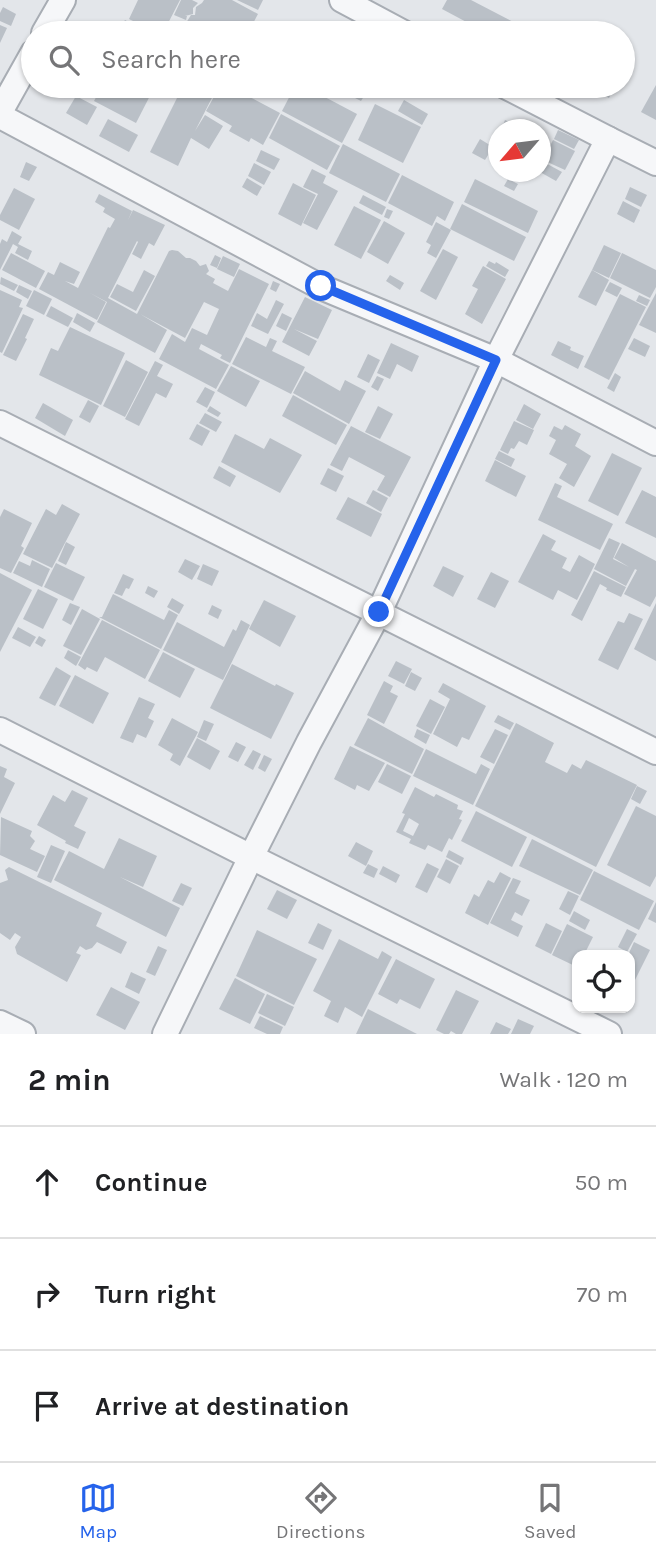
<!DOCTYPE html>
<meta charset="utf-8">
<style>
:root{--surface:#fff;--page:#f6f6f6;--text:#202124;--muted:#757577;--line:#e0e0e0;--accent:#2563eb}
body{margin:0;font-family:Karla,sans-serif;background:var(--page);color:var(--text)}
.controls{position:absolute;right:21px;bottom:21px;display:grid;overflow:hidden;border-radius:14px;box-shadow:0 2px 5px #0004}
.controls button{width:63px;height:63px;display:grid;place-items:center;padding:0;border:0;border-bottom:2px solid var(--line);background:var(--surface);color:var(--text);font:35px sans-serif}
.compass{position:absolute;left:488px;top:119px;width:63px;height:63px;border-radius:50%;background:var(--surface);box-shadow:0 2px 5px #0004;rotate:242deg}
.stop{position:absolute;width:21px;height:21px;margin:-16px;border:5px solid #2563eb;border-radius:50%;background:#fff}
.stop.end{background:#2563eb;border-color:#fff;box-shadow:0 2px 7px #0008}
.list{margin:0;padding:0;list-style:none}
h2{display:flex;justify-content:space-between;align-items:center;height:91px;margin:0;padding:0 28px;font-size:30px}
h2 small{font-size:23px;font-weight:400;color:var(--muted)}
.list li{display:grid;grid-template-columns:46px 1fr auto;gap:21px;align-items:center;box-sizing:border-box;height:112px;padding:0 28px;border-top:2px solid var(--line)}
.list b{display:block;font-size:26px;white-space:nowrap}
.list em{font-size:23px;font-style:normal;color:var(--muted)}
.icon{flex:none;width:38px;height:38px;fill:none;stroke:currentColor;stroke-width:2;stroke-linecap:round;stroke-linejoin:round}
.map{position:relative;flex:none;width:656px;height:1034px;overflow:hidden}
.search{position:absolute;background:var(--surface);box-shadow:0 2px 5px #0004;left:21px;right:21px;top:21px;height:77px;display:flex;align-items:center;gap:18px;box-sizing:border-box;padding:0 24px;border-radius:38px;color:var(--muted);font-size:26px}
.sheet{height:427px;background:var(--surface)}
nav{display:flex;justify-content:space-around;align-items:center;box-sizing:border-box;height:98px;border-top:2px solid var(--line);background:var(--surface);font-size:19px;color:var(--muted)}
nav a{display:grid;justify-items:center;gap:4px}
nav .on{color:var(--accent)}
.map>svg:first-child{display:block}
.building{fill:#bac0c7;fill-rule:evenodd}
.lines{fill:none;stroke-linecap:round;stroke-linejoin:round}
.minor-casing{stroke:#a8adb4;stroke-width:28}
.minor{stroke:#f6f7f9;stroke-width:24}
.route{stroke:#2563eb;stroke-width:9}
</style>
<div class="map">
<svg width="656" height="1034" viewBox="0 0 656 1034">
<rect width="100%" height="100%" fill="#e3e6ea"/>
<g class="building">
<path d="M 138,0 L 180,0 L 163,33 L 139,33 L 135,31 L 139,24 L 129,19 Z"/>
<path d="M 181,0 L 192,0 L 198,3 L 193,8 L 193,14 L 185,16 L 187,16 L 186,20 L 174,15 Z"/>
<path d="M 204,0 L 232,0 L 258,14 L 248,33 L 193,33 L 187,27 L 186,23 L 191,15 L 195,15 L 196,7 L 202,3 Z"/>
<path d="M 237,0 L 263,0 L 258,10 Z"/>
<path d="M 447,0 L 471,0 L 517,24 L 513,33 L 487,33 L 442,9 Z"/>
<path d="M 3,7 L 16,14 L 11,26 L 0,21 L 0,13 Z"/>
<path d="M 125,20 L 136,26 L 132,33 L 124,33 L 119,30 Z"/>
<path d="M 102,23 L 117,33 L 96,33 Z"/>
<path d="M 302,24 L 320,33 L 297,33 Z"/>
<path d="M 0,25 L 7,28 L 0,43 Z"/>
<path d="M 520,25 L 531,31 L 529,33 L 516,33 Z"/>
<path d="M 656,85 L 656,120 L 641,112 Z"/>
<path d="M 102,86 L 155,86 L 136,123 L 94,101 Z"/>
<path d="M 183,86 L 218,86 L 195,131 L 205,115 L 223,126 L 209,149 L 191,138 L 178,166 L 150,152 Z"/>
<path d="M 220,86 L 229,86 L 280,113 L 263,145 L 251,138 L 249,142 L 229,131 L 232,126 L 206,111 Z"/>
<path d="M 295,86 L 304,86 L 357,114 L 342,143 L 282,111 Z"/>
<path d="M 319,86 L 334,86 L 328,97 L 316,91 Z"/>
<path d="M 352,86 L 365,86 L 369,88 L 361,101 L 347,94 Z"/>
<path d="M 592,86 L 615,86 L 609,98 L 590,88 Z"/>
<path d="M 76,96 L 97,107 L 87,125 L 66,113 Z"/>
<path d="M 404,100 L 428,114 L 422,125 L 398,111 Z"/>
<path d="M 375,104 L 421,127 L 403,163 L 358,140 Z"/>
<path d="M 281,114 L 340,146 L 327,170 L 269,138 Z"/>
<path d="M 108,119 L 138,135 L 129,152 L 99,136 Z"/>
<path d="M 505,120 L 520,127 L 519,130 L 501,130 Z"/>
<path d="M 558,130 L 579,140 L 574,149 L 554,139 Z"/>
<path d="M 480,139 L 493,147 L 485,160 L 472,153 Z"/>
<path d="M 553,140 L 575,151 L 565,170 L 543,160 Z"/>
<path d="M 343,144 L 400,174 L 386,202 L 329,173 Z"/>
<path d="M 261,150 L 280,159 L 274,170 L 256,161 Z"/>
<path d="M 540,160 L 562,172 L 556,181 L 540,172 Z"/>
<path d="M 26,162 L 37,167 L 29,181 L 20,177 Z"/>
<path d="M 254,163 L 271,172 L 264,185 L 248,176 Z"/>
<path d="M 312,169 L 326,176 L 323,183 L 338,191 L 317,230 L 303,223 L 318,194 L 303,187 Z"/>
<path d="M 402,175 L 454,202 L 445,221 L 437,216 L 432,226 L 388,203 Z"/>
<path d="M 247,178 L 262,187 L 257,196 L 242,187 Z"/>
<path d="M 475,179 L 538,211 L 528,233 L 464,202 Z"/>
<path d="M 508,179 L 518,184 L 514,191 L 504,186 Z"/>
<path d="M 293,183 L 316,195 L 301,226 L 278,214 Z"/>
<path d="M 630,187 L 647,195 L 641,207 L 625,199 Z"/>
<path d="M 14,188 L 35,199 L 19,230 L 0,220 L 0,215 Z"/>
<path d="M 99,194 L 132,211 L 128,220 L 133,210 L 165,225 L 154,246 L 149,243 L 141,259 L 132,254 L 138,242 L 137,241 L 108,298 L 137,314 L 169,251 L 172,250 L 178,251 L 186,258 L 190,258 L 196,261 L 200,266 L 206,264 L 209,271 L 206,274 L 215,279 L 213,283 L 228,291 L 239,269 L 269,284 L 230,363 L 220,358 L 222,355 L 201,344 L 199,349 L 229,365 L 216,389 L 159,359 L 172,334 L 185,342 L 192,328 L 207,335 L 219,309 L 204,302 L 185,338 L 140,314 L 167,330 L 155,353 L 97,322 L 107,302 L 90,293 L 106,302 L 97,320 L 39,289 L 48,272 L 54,275 L 60,262 L 80,272 L 74,284 L 65,281 L 78,288 L 108,227 L 110,228 L 115,219 L 103,212 L 105,208 L 95,202 Z"/>
<path d="M 363,195 L 386,207 L 382,215 L 359,203 Z"/>
<path d="M 623,201 L 640,210 L 634,223 L 617,214 Z"/>
<path d="M 462,204 L 526,237 L 514,261 L 450,229 Z"/>
<path d="M 354,206 L 381,220 L 361,259 L 334,245 Z"/>
<path d="M 387,209 L 393,211 L 389,219 L 384,217 Z"/>
<path d="M 384,221 L 405,233 L 388,264 L 367,252 Z"/>
<path d="M 436,222 L 451,230 L 436,258 L 427,253 L 431,245 L 426,242 Z"/>
<path d="M 12,231 L 22,237 L 18,244 L 32,251 L 28,260 L 15,253 L 18,247 L 13,244 L 0,270 L 0,244 L 2,239 L 7,242 Z"/>
<path d="M 604,245 L 621,253 L 609,278 L 592,270 Z"/>
<path d="M 443,249 L 458,257 L 436,300 L 420,291 Z"/>
<path d="M 11,253 L 45,271 L 36,288 L 2,270 Z"/>
<path d="M 622,253 L 656,270 L 656,287 L 650,298 L 610,278 Z"/>
<path d="M 215,255 L 221,258 L 217,268 L 210,265 Z"/>
<path d="M 223,256 L 240,264 L 234,277 L 217,269 Z"/>
<path d="M 489,261 L 495,264 L 496,262 L 509,270 L 505,277 L 486,266 Z"/>
<path d="M 483,266 L 506,279 L 482,324 L 465,314 L 478,289 L 472,286 Z"/>
<path d="M 144,270 L 155,276 L 136,311 L 110,297 L 117,284 L 133,292 Z"/>
<path d="M 592,270 L 609,280 L 596,306 L 578,297 Z"/>
<path d="M 390,275 L 404,283 L 400,290 L 386,281 Z"/>
<path d="M 1,277 L 18,285 L 14,291 L 0,284 Z"/>
<path d="M 273,281 L 280,284 L 276,292 L 270,289 Z"/>
<path d="M 610,282 L 622,288 L 617,297 L 605,291 Z"/>
<path d="M 19,285 L 32,291 L 28,299 L 16,292 Z"/>
<path d="M 0,290 L 22,300 L 19,307 L 23,308 L 2,353 L 0,352 Z"/>
<path d="M 34,290 L 52,299 L 44,315 L 26,306 Z"/>
<path d="M 656,293 L 656,333 L 639,325 Z"/>
<path d="M 620,294 L 646,307 L 609,380 L 584,367 Z"/>
<path d="M 639,295 L 650,300 L 647,306 L 636,301 Z"/>
<path d="M 305,297 L 332,310 L 318,339 L 294,329 L 317,341 L 309,356 L 282,342 Z"/>
<path d="M 276,300 L 284,304 L 268,334 L 251,326 L 257,313 L 267,319 Z"/>
<path d="M 51,306 L 73,318 L 68,327 L 46,316 Z"/>
<path d="M 77,313 L 95,323 L 90,332 L 73,322 Z"/>
<path d="M 282,313 L 292,318 L 286,331 L 276,326 Z"/>
<path d="M 23,314 L 34,319 L 25,338 L 27,339 L 16,361 L 3,355 Z"/>
<path d="M 70,327 L 125,353 L 101,405 L 39,375 L 51,348 L 58,351 Z"/>
<path d="M 246,337 L 266,347 L 270,338 L 277,341 L 272,351 L 305,367 L 291,394 L 232,364 Z"/>
<path d="M 634,338 L 650,346 L 645,357 L 628,349 Z"/>
<path d="M 558,341 L 571,347 L 570,350 L 584,356 L 578,369 L 551,355 Z"/>
<path d="M 391,343 L 419,356 L 412,372 L 397,364 L 390,379 L 377,373 Z"/>
<path d="M 368,354 L 380,360 L 369,383 L 357,377 Z"/>
<path d="M 126,360 L 148,372 L 125,417 L 103,406 Z"/>
<path d="M 155,361 L 163,365 L 157,376 L 173,384 L 166,398 L 156,393 L 139,426 L 125,419 Z"/>
<path d="M 231,366 L 260,381 L 246,407 L 217,391 Z"/>
<path d="M 305,371 L 340,391 L 345,380 L 366,391 L 349,424 L 293,393 Z"/>
<path d="M 615,373 L 621,377 L 614,392 L 607,388 Z"/>
<path d="M 377,376 L 384,379 L 378,391 L 371,387 Z"/>
<path d="M 205,387 L 215,392 L 207,408 L 196,402 Z"/>
<path d="M 293,395 L 347,425 L 336,445 L 282,416 Z"/>
<path d="M 88,400 L 99,406 L 90,423 L 79,417 Z"/>
<path d="M 43,403 L 73,420 L 65,436 L 35,418 Z"/>
<path d="M 524,404 L 541,414 L 533,429 L 516,420 Z"/>
<path d="M 210,406 L 221,413 L 218,417 L 207,411 Z"/>
<path d="M 378,406 L 393,414 L 380,439 L 365,432 Z"/>
<path d="M 205,413 L 222,422 L 216,432 L 199,423 Z"/>
<path d="M 514,421 L 534,430 L 527,445 L 519,441 L 514,449 L 511,448 L 508,454 L 500,450 Z"/>
<path d="M 197,424 L 210,431 L 202,446 L 189,439 Z"/>
<path d="M 565,425 L 581,434 L 575,446 L 591,456 L 574,487 L 559,478 L 567,464 L 549,454 L 556,440 L 549,436 L 554,426 L 562,430 Z"/>
<path d="M 351,426 L 411,457 L 390,497 L 377,490 L 385,476 L 349,457 L 342,471 L 330,465 Z"/>
<path d="M 235,434 L 264,449 L 270,438 L 302,455 L 280,493 L 221,462 Z"/>
<path d="M 499,451 L 515,459 L 511,467 L 495,459 Z"/>
<path d="M 612,453 L 642,468 L 618,516 L 588,501 Z"/>
<path d="M 495,460 L 526,476 L 516,497 L 485,481 Z"/>
<path d="M 219,466 L 236,476 L 230,487 L 213,478 Z"/>
<path d="M 328,468 L 344,476 L 336,492 L 320,484 Z"/>
<path d="M 555,483 L 562,486 L 557,497 L 613,524 L 600,550 L 538,520 Z"/>
<path d="M 373,490 L 388,498 L 381,512 L 366,503 Z"/>
<path d="M 642,490 L 656,497 L 656,538 L 625,523 Z"/>
<path d="M 348,497 L 382,514 L 371,537 L 336,519 Z"/>
<path d="M 62,504 L 80,514 L 52,568 L 23,554 L 46,509 L 56,515 Z"/>
<path d="M 4,509 L 32,523 L 21,546 L 24,548 L 11,573 L 0,568 L 0,517 Z"/>
<path d="M 543,534 L 556,541 L 551,550 L 567,558 L 562,568 L 570,572 L 579,555 L 595,564 L 577,600 L 558,590 L 553,600 L 518,582 Z"/>
<path d="M 609,538 L 620,543 L 613,559 L 629,567 L 614,558 L 622,543 L 656,561 L 656,596 L 650,607 L 624,594 L 637,570 L 635,569 L 626,586 L 594,569 Z"/>
<path d="M 66,542 L 75,547 L 66,565 L 58,561 Z"/>
<path d="M 185,559 L 200,566 L 192,580 L 178,572 Z"/>
<path d="M 32,560 L 50,569 L 42,587 L 13,573 L 19,561 L 30,566 Z"/>
<path d="M 56,563 L 85,577 L 73,601 L 44,587 Z"/>
<path d="M 203,564 L 219,571 L 212,586 L 197,579 Z"/>
<path d="M 443,566 L 464,576 L 453,597 L 433,586 Z"/>
<path d="M 594,571 L 626,587 L 621,597 L 606,590 L 607,588 L 600,584 L 582,621 L 571,615 Z"/>
<path d="M 491,572 L 509,581 L 495,608 L 477,599 Z"/>
<path d="M 0,573 L 32,590 L 0,652 Z"/>
<path d="M 123,574 L 134,579 L 129,589 L 126,588 L 122,596 L 114,593 Z"/>
<path d="M 148,586 L 158,591 L 154,598 L 145,593 Z"/>
<path d="M 38,589 L 58,599 L 43,629 L 23,619 Z"/>
<path d="M 113,594 L 164,620 L 169,610 L 178,615 L 161,649 L 99,617 L 102,617 Z"/>
<path d="M 172,598 L 184,605 L 179,614 L 167,607 Z"/>
<path d="M 264,600 L 296,616 L 280,647 L 249,629 Z"/>
<path d="M 70,603 L 80,607 L 71,625 L 62,620 Z"/>
<path d="M 656,603 L 656,661 L 634,649 Z"/>
<path d="M 212,605 L 222,610 L 218,619 L 208,614 Z"/>
<path d="M 82,609 L 100,619 L 81,655 L 63,646 Z"/>
<path d="M 629,613 L 643,619 L 618,670 L 598,660 L 618,621 L 624,623 Z"/>
<path d="M 102,620 L 160,650 L 145,679 L 105,657 L 97,672 L 87,667 L 85,670 L 78,665 Z"/>
<path d="M 241,620 L 250,625 L 223,680 L 163,650 L 177,622 L 224,647 L 233,629 L 236,631 Z"/>
<path d="M 18,627 L 36,637 L 30,647 L 12,638 Z"/>
<path d="M 39,636 L 46,640 L 42,647 L 35,643 Z"/>
<path d="M 68,650 L 81,657 L 76,666 L 64,658 Z"/>
<path d="M 163,652 L 195,669 L 180,698 L 148,681 Z"/>
<path d="M 396,661 L 412,669 L 404,684 L 388,676 Z"/>
<path d="M 232,664 L 275,686 L 276,684 L 294,693 L 271,739 L 210,708 Z"/>
<path d="M 56,667 L 71,676 L 55,706 L 39,698 Z"/>
<path d="M 411,672 L 422,678 L 415,691 L 405,686 Z"/>
<path d="M 75,675 L 109,693 L 93,724 L 59,706 Z"/>
<path d="M 384,681 L 393,686 L 390,692 L 398,696 L 384,724 L 367,715 Z"/>
<path d="M 443,683 L 486,706 L 469,740 L 462,737 L 457,747 L 433,734 L 450,699 L 438,692 Z"/>
<path d="M 139,697 L 155,704 L 148,718 L 154,721 L 146,738 L 137,734 L 133,743 L 120,738 Z"/>
<path d="M 430,699 L 445,707 L 431,734 L 416,726 Z"/>
<path d="M 498,715 L 514,723 L 510,730 L 494,722 Z"/>
<path d="M 172,718 L 198,732 L 180,766 L 170,760 L 173,754 L 158,745 Z"/>
<path d="M 368,718 L 424,749 L 412,774 L 354,745 Z"/>
<path d="M 204,720 L 214,724 L 206,741 L 197,737 Z"/>
<path d="M 516,723 L 554,743 L 545,762 L 567,773 L 572,764 L 581,769 L 586,760 L 637,785 L 596,867 L 475,806 Z"/>
<path d="M 417,729 L 430,735 L 426,744 L 414,737 Z"/>
<path d="M 495,729 L 508,735 L 494,764 L 480,757 Z"/>
<path d="M 197,738 L 220,751 L 210,770 L 187,757 Z"/>
<path d="M 236,742 L 246,747 L 238,762 L 228,757 Z"/>
<path d="M 350,746 L 385,763 L 369,791 L 357,785 L 355,790 L 334,779 Z"/>
<path d="M 426,749 L 476,774 L 481,764 L 490,769 L 473,805 L 413,776 Z"/>
<path d="M 253,750 L 261,754 L 253,770 L 244,765 Z"/>
<path d="M 264,755 L 272,759 L 265,772 L 258,768 Z"/>
<path d="M 387,764 L 411,776 L 402,794 L 378,782 Z"/>
<path d="M 0,766 L 7,769 L 4,777 L 15,783 L 0,814 Z"/>
<path d="M 637,786 L 647,791 L 640,804 L 631,799 Z"/>
<path d="M 415,787 L 434,797 L 436,794 L 458,805 L 457,809 L 463,811 L 459,819 L 462,820 L 452,840 L 449,838 L 442,852 L 428,845 L 425,850 L 409,843 L 411,839 L 396,832 L 405,814 L 402,813 ZM 409,818 L 419,824 L 413,836 L 403,831 Z"/>
<path d="M 72,790 L 88,798 L 74,826 L 86,832 L 78,849 L 65,843 L 66,841 L 37,825 L 53,795 L 65,802 Z"/>
<path d="M 636,806 L 656,816 L 656,876 L 650,887 L 607,865 Z"/>
<path d="M 476,811 L 527,837 L 512,867 L 461,841 Z"/>
<path d="M 1,817 L 32,831 L 30,836 L 35,841 L 30,849 L 45,856 L 37,872 L 0,855 Z"/>
<path d="M 119,838 L 157,856 L 143,887 L 120,877 L 180,908 L 166,937 L 54,880 L 69,851 L 104,869 Z"/>
<path d="M 532,839 L 593,870 L 580,895 L 519,866 Z"/>
<path d="M 356,842 L 373,851 L 366,866 L 348,856 Z"/>
<path d="M 51,845 L 65,851 L 51,883 L 37,877 Z"/>
<path d="M 449,850 L 464,858 L 461,865 L 446,857 Z"/>
<path d="M 446,859 L 459,866 L 450,884 L 437,877 Z"/>
<path d="M 427,863 L 439,869 L 427,893 L 415,887 Z"/>
<path d="M 368,864 L 378,869 L 374,878 L 363,873 Z"/>
<path d="M 383,866 L 400,875 L 396,883 L 379,874 Z"/>
<path d="M 9,867 L 102,913 L 96,926 L 127,942 L 121,954 L 97,942 L 92,948 L 86,950 L 80,946 L 76,953 L 81,955 L 67,982 L 17,954 L 15,947 L 21,937 L 15,933 L 10,940 L 0,933 L 0,883 L 8,880 L 5,870 Z"/>
<path d="M 594,871 L 654,901 L 639,930 L 580,900 Z"/>
<path d="M 500,872 L 511,878 L 488,925 L 465,913 L 474,894 L 479,897 L 488,880 L 494,883 Z"/>
<path d="M 513,878 L 521,881 L 515,893 L 530,900 L 522,916 L 515,912 L 511,920 L 523,926 L 518,937 L 490,923 Z"/>
<path d="M 181,883 L 192,888 L 183,906 L 172,901 Z"/>
<path d="M 277,890 L 297,900 L 287,919 L 267,909 Z"/>
<path d="M 568,891 L 579,896 L 570,915 L 559,909 Z"/>
<path d="M 656,902 L 656,923 L 648,919 Z"/>
<path d="M 574,911 L 590,920 L 585,930 L 569,921 Z"/>
<path d="M 318,923 L 332,930 L 323,950 L 308,943 Z"/>
<path d="M 546,923 L 562,931 L 551,954 L 535,946 Z"/>
<path d="M 567,924 L 593,937 L 584,955 L 577,955 L 577,967 L 552,955 Z"/>
<path d="M 627,929 L 637,934 L 627,952 L 618,947 Z"/>
<path d="M 257,930 L 317,959 L 294,1005 L 236,976 Z"/>
<path d="M 339,939 L 378,959 L 382,951 L 392,957 L 362,1017 L 345,1007 L 338,1023 L 324,1016 L 331,1001 L 313,991 Z"/>
<path d="M 634,942 L 650,950 L 633,984 L 630,982 L 630,955 L 628,955 Z"/>
<path d="M 158,946 L 167,950 L 155,976 L 146,972 Z"/>
<path d="M 396,959 L 435,979 L 420,1009 L 400,999 L 397,1004 L 378,994 Z"/>
<path d="M 131,972 L 146,979 L 139,994 L 125,987 Z"/>
<path d="M 235,978 L 265,994 L 250,1024 L 219,1009 Z"/>
<path d="M 111,987 L 140,1002 L 125,1030 L 96,1015 Z"/>
<path d="M 456,990 L 479,1001 L 462,1034 L 456,1034 L 451,1031 L 449,1034 L 444,1034 L 436,1030 Z"/>
<path d="M 267,994 L 294,1007 L 285,1026 L 258,1013 Z"/>
<path d="M 368,1009 L 417,1034 L 356,1034 Z"/>
<path d="M 260,1016 L 283,1027 L 280,1034 L 267,1034 L 254,1028 Z"/>
<path d="M 518,1019 L 534,1026 L 530,1034 L 511,1034 Z"/>
<path d="M 496,1022 L 511,1029 L 508,1034 L 490,1034 Z"/>
</g>
<g class="lines">
<g class="minor-casing">
<g id="minor">
<path d="M 342,0 L 404,33"/>
<path d="M 44,33 L 63,0"/>
<path d="M 505,86 L 608,139"/>
<path d="M 0,112 L 33,53"/>
<path d="M 0,116 L 321,287 L 496,360 L 656,443"/>
<path d="M 0,423 L 656,752"/>
<path d="M 0,730 L 251,857 L 609,1034"/>
<path d="M 0,1023 L 23,1034"/>
<path d="M 165,1034 L 251,857 L 309,742 L 379,612 L 496,360 L 608,139 L 656,163"/>
</g>
</g>
<use href="#minor" class="minor"/>
</g>
<g class="lines">
<path class="route" d="M 321,286 L 496,360 L 379,612"/>
</g>
</svg>
<div class="controls">
<button><svg class="icon" aria-label="locate" viewBox="0 0 24 24"><circle cx="12" cy="12" r="6"/><path d="M12 2v4M12 18v4M2 12h4M18 12h4"/></svg></button>
</div>
<svg class="compass" viewBox="-18 -18 36 36"><path d="M0-13l5 13h-10z" fill="#e53935"/><path d="M0 13l5-13h-10z" fill="#757577"/></svg>
<div class="stop" style="left:321px;top:286px"></div>
<div class="stop end" style="left:379px;top:612px"></div>
<div class="search"><svg class="icon" aria-label="search" viewBox="0 0 24 24"><circle cx="10" cy="10" r="6"/><path d="M15 15l6 6"/></svg>Search here</div>
</div>
<section class="sheet">
<h2>2 min<small>Walk · 120 m</small></h2>
<ul class="list">
<li><svg class="icon" aria-label="ahead" viewBox="0 0 24 24"><path d="M12 20V5M6 11l6-6 6 6"/></svg><div><b>Continue</b></div><em>50 m</em></li>
<li><svg class="icon" aria-label="right" viewBox="0 0 24 24"><path d="M7 20v-9h11M14 6l5 5-5 5"/></svg><div><b>Turn right</b></div><em>70 m</em></li>
<li><svg class="icon" aria-label="arrive" viewBox="0 0 24 24"><path d="M6 21V4h12l-3 4 3 4H6"/></svg><div><b>Arrive at destination</b></div></li>
</ul>
</section>
<nav>
<a class="on"><svg class="icon" aria-label="map" viewBox="0 0 24 24"><path d="M3 6l6-2 6 2 6-2v14l-6 2-6-2-6 2zM9 4v14M15 6v14"/></svg>Map</a>
<a><svg class="icon" aria-label="directions" viewBox="0 0 24 24"><path d="M12 3l9 9-9 9-9-9zM9 14v-3h6M13 9l2 2-2 2"/></svg>Directions</a>
<a><svg class="icon" aria-label="saved" viewBox="0 0 24 24"><path d="M7 4h10v16l-5-4-5 4z"/></svg>Saved</a>
</nav>
